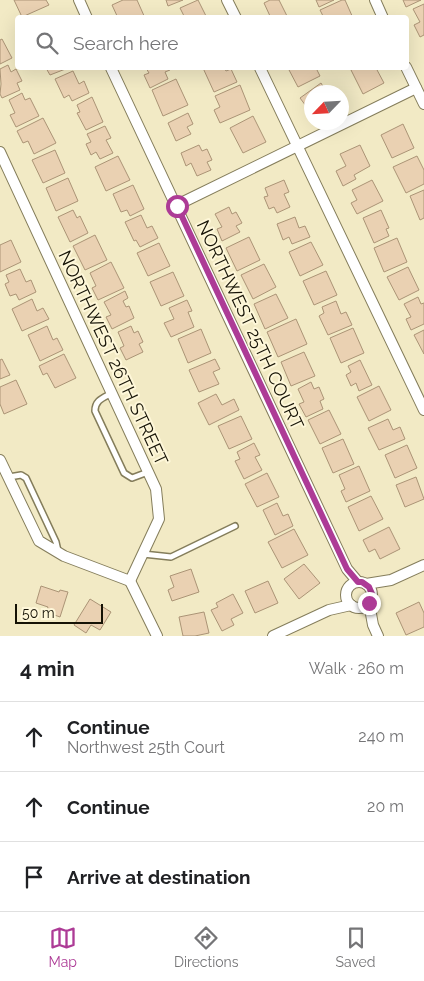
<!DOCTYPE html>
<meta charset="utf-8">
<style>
:root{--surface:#fff;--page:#f6f6f6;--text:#202124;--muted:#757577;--line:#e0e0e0;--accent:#ad3b96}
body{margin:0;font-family:Raleway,sans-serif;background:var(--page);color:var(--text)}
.compass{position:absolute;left:304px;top:85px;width:45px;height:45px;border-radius:50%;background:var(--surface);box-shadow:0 5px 20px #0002;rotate:245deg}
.scale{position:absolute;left:15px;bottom:12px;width:88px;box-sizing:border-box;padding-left:5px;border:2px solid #151205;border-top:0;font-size:14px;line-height:18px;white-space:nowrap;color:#151205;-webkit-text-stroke:4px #fef7d9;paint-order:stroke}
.stop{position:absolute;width:15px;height:15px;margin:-11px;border:4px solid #ad3b96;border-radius:50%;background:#fff}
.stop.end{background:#ad3b96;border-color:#fff;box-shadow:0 1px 5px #0008}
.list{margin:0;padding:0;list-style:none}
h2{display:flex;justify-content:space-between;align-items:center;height:65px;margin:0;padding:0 20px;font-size:21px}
h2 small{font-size:16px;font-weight:400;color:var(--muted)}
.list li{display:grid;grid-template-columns:32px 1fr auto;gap:15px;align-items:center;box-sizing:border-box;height:70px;padding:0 20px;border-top:1px solid var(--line)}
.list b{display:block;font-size:19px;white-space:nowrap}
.list p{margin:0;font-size:16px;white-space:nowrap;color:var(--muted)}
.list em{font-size:16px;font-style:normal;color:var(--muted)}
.icon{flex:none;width:28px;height:28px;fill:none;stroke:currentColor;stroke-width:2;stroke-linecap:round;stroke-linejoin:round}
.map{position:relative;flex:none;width:424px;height:636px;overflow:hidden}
.search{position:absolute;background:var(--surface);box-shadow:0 5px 20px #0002;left:15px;right:15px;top:15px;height:55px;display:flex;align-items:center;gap:12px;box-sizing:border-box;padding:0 18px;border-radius:5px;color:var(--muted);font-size:19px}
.sheet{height:275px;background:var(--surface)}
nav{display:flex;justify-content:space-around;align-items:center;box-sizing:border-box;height:70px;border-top:1px solid var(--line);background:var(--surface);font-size:14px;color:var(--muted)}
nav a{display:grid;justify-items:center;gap:2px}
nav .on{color:var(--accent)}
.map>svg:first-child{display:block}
.building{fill:#ead1b2;stroke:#ab9476}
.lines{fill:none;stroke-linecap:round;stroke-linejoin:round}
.lane-casing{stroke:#847d5b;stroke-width:8}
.street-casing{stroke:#847d5b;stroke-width:12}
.lane{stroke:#fff;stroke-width:5}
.street{stroke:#fff;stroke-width:10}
.route{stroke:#ad3b96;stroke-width:6}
.labels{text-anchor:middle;stroke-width:4;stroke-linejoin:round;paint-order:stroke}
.street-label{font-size:18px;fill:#151205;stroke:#fef7d9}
</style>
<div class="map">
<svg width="424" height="636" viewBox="0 0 424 636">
<rect width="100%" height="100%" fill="#f2eac5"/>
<g class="building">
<path d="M 14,0 L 46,0 L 49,5 L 22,17 Z"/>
<path d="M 123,0 L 137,0 L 145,18 L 118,18 L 112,5 Z"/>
<path d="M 166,0 L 183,0 L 168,6 Z"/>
<path d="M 198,0 L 207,18 L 185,18 L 180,8 Z"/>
<path d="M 270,0 L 279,0 L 288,18 L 267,18 L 270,16 L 264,3 Z"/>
<path d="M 316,0 L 334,0 L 319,7 Z"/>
<path d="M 342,0 L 345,0 L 353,18 L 324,18 L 320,10 Z"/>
<path d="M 403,0 L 421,0 L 406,7 Z"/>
<path d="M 424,4 L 424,35 L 420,37 L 414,25 L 420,22 L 413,9 Z"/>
<path d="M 2,39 L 12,58 L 0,64 L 0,40 Z"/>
<path d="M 8,65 L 11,72 L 16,69 L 22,81 L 17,83 L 20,90 L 2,98 L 0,94 L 1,84 L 0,69 Z"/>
<path d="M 46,68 L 68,68 L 50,75 Z"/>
<path d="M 146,68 L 169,68 L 170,70 L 165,72 L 168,79 L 150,88 L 144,75 L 149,73 Z"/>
<path d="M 203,68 L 224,68 L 226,71 L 231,69 L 237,82 L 214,92 Z"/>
<path d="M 288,68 L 316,68 L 320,76 L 298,87 Z"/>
<path d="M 357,68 L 376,68 L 384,83 L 363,94 L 351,70 Z"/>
<path d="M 73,71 L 79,84 L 84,81 L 89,93 L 72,101 L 69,95 L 64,98 L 55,79 Z"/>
<path d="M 176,79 L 188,105 L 163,116 L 152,90 Z"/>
<path d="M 321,83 L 325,90 L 321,92 L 312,92 L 312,114 L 300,98 Z"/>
<path d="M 240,85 L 250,110 L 220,123 L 214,110 L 220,107 L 215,96 Z"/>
<path d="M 22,93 L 25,100 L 30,98 L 39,116 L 16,127 L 10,115 L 15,113 L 9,100 Z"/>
<path d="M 92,97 L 103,122 L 86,130 L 77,113 L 80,112 L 77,105 Z"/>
<path d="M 188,113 L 193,124 L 187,127 L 191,134 L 176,141 L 168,123 Z"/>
<path d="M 253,116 L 266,142 L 243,153 L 230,128 Z"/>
<path d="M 43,118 L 56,143 L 34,154 L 28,141 L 23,143 L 17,131 Z"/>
<path d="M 403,124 L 414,148 L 392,158 L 381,135 Z"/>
<path d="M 105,126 L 111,138 L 106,140 L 113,153 L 100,159 L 96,152 L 91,155 L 86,144 L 91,142 L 87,134 Z"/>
<path d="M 199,145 L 202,151 L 207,149 L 212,160 L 207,162 L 211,170 L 197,176 L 191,163 L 186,166 L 181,153 Z"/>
<path d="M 360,145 L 370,166 L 354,175 L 356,179 L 343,186 L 336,171 L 346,166 L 340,154 Z"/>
<path d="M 55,150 L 65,173 L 43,183 L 32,160 Z"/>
<path d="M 118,156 L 130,180 L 106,191 L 95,167 Z"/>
<path d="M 417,156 L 424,170 L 424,184 L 406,193 L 393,167 Z"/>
<path d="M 68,178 L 78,201 L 56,211 L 46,188 Z"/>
<path d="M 284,180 L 289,192 L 284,194 L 290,207 L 277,213 L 274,207 L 269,209 L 264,197 L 268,196 L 265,188 Z"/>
<path d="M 372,180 L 383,201 L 357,214 L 351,203 L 357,200 L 352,190 Z"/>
<path d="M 133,185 L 144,209 L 130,216 L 127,210 L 121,212 L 113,194 Z"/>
<path d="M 424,190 L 424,218 L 420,220 L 410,196 Z"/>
<path d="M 229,207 L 232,214 L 236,212 L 242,223 L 236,226 L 240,232 L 222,241 L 217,229 L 222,227 L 215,214 Z"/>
<path d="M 73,210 L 77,218 L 80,216 L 88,233 L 70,242 L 58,217 Z"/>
<path d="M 381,210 L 389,228 L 386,229 L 389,236 L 374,243 L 363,218 Z"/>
<path d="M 141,215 L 147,228 L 152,226 L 158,238 L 140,247 L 136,240 L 134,241 L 125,222 Z"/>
<path d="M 295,217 L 299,228 L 305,226 L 310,237 L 292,244 L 289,237 L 283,240 L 277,224 Z"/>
<path d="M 95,235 L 107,260 L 85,270 L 73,246 Z"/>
<path d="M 249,237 L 260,260 L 237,271 L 226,248 Z"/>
<path d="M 397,238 L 407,262 L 384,272 L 374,248 Z"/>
<path d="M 11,240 L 21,262 L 0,272 L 0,245 Z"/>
<path d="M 311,242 L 323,265 L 300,276 L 289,252 Z"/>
<path d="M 159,243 L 170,266 L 148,276 L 137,253 Z"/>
<path d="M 111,262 L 124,288 L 98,300 L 92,288 L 96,286 L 90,273 Z"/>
<path d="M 264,264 L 276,287 L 253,299 L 241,275 Z"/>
<path d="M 408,267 L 419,290 L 399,300 L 387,277 Z"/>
<path d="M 20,269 L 26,282 L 31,280 L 36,292 L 19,300 L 16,294 L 10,296 L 5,284 L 9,282 L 6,275 Z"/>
<path d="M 326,271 L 337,295 L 314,305 L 303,281 Z"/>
<path d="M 173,272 L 184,296 L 161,306 L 150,282 Z"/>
<path d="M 125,291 L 128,298 L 123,301 L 126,307 L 129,306 L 134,318 L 112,329 L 106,317 L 111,315 L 104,302 Z"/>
<path d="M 276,294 L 288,318 L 265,329 L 254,304 Z"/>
<path d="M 418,297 L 421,304 L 424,303 L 424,324 L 411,330 L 406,319 L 411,317 L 404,304 Z"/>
<path d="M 32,299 L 37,311 L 43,308 L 49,319 L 22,331 L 12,309 Z"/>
<path d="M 187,300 L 192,311 L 188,312 L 194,327 L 171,337 L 164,323 L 174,319 L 169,308 Z"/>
<path d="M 336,301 L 341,314 L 346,312 L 352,325 L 328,335 L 319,316 L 324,313 L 322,307 Z"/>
<path d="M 296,319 L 307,344 L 278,357 L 267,332 Z"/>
<path d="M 47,326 L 53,340 L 57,338 L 63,350 L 40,361 L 28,335 Z"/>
<path d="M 131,326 L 134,333 L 138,331 L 143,342 L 139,344 L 143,352 L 126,360 L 120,348 L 124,346 L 118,332 Z"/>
<path d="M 353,328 L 364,353 L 341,363 L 330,338 Z"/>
<path d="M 201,329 L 211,353 L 188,363 L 178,339 Z"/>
<path d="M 424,330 L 424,354 L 414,335 Z"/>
<path d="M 304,352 L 315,376 L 291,386 L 281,362 Z"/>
<path d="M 64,354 L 76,378 L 55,388 L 47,373 L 43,375 L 39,366 Z"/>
<path d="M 2,359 L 10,375 L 0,379 L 0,360 Z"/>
<path d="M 215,359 L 220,369 L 213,372 L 219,384 L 199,392 L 189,370 Z"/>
<path d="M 360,360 L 372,385 L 359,391 L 356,383 L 351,386 L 346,375 L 351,372 L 348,366 Z"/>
<path d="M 16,380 L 27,404 L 4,414 L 0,404 L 0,387 Z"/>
<path d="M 311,382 L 314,389 L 319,387 L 324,399 L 320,401 L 323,409 L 306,417 L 299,404 L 304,402 L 298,389 Z"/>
<path d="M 379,386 L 391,410 L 369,421 L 357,397 Z"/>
<path d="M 216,394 L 222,405 L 234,399 L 239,410 L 209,425 L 198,403 Z"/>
<path d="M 329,410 L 341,434 L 320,444 L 308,420 Z"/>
<path d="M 241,416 L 252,439 L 229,449 L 218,426 Z"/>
<path d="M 388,419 L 393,430 L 400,427 L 405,439 L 379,450 L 368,428 Z"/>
<path d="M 343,439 L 354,464 L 333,473 L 322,448 Z"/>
<path d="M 254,443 L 260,455 L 255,457 L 262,470 L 244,479 L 235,461 L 240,459 L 237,452 Z"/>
<path d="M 407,445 L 417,468 L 395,478 L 385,455 Z"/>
<path d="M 359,466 L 370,491 L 346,502 L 341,491 L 345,489 L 339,475 Z"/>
<path d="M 267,473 L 279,497 L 257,507 L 245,484 Z"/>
<path d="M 416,477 L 424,499 L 405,507 L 396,485 Z"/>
<path d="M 371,496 L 383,519 L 359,531 L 348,507 Z"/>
<path d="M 277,503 L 283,516 L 288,514 L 293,526 L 275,535 L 263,510 Z"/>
<path d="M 389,527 L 400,549 L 380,559 L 375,549 L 369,552 L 363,540 Z"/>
<path d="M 294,529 L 308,555 L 282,568 L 268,542 Z"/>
<path d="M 304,564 L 320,583 L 299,599 L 284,579 Z"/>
<path d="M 191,569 L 199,592 L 172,601 L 168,590 L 174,587 L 170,576 Z"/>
<path d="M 268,581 L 278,603 L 255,613 L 245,591 Z"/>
<path d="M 41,586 L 59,592 L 60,590 L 68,592 L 60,617 L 46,612 L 48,607 L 36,603 Z"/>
<path d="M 233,594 L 243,613 L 231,619 L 234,625 L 222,631 L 211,610 L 218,607 L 216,603 Z"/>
<path d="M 90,599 L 111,612 L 100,630 L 91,625 L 86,633 L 74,625 Z"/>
<path d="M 419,602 L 424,613 L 424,627 L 406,635 L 396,613 Z"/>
<path d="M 204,612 L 209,633 L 195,636 L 183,636 L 179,617 Z"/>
</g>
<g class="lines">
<g class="lane-casing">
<g id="lane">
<path d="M 112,393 C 103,398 95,400 95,411 L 124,473 L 132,478 L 148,472"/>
<path d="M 9,477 L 21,475 L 26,478 L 56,542 L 58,551"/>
<path d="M 143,554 L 171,557 L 235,526"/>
</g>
</g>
<g class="street-casing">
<g id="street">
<path d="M 79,0 L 87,18"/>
<path d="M 227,0 L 236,18"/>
<path d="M 375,0 L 383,18"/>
<path d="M 406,67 L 424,104"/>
<path d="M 111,68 L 347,569 L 358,582"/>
<path d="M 260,68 L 424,410"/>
<path d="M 0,152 L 156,489 L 159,519 L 130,581"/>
<path d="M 177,205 L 416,88"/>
<path d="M 0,460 L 39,541 L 64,556 L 130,581"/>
<path d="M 130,581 L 157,636"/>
<circle cx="359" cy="595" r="13"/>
<path d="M 366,584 L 391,580 L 424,565"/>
<path d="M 369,603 L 373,625 L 378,636"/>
<path d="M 273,636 L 329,610 L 351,605"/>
</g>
</g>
<use href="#lane" class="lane"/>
<use href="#street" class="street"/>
</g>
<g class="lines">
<path class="route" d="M 177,206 L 347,569 L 358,582 L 362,582 L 369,587 L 372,594 L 369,603"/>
</g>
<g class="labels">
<g class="street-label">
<text transform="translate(250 325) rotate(65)" y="6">NORTHWEST 25TH COURT</text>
<text transform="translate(113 358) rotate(65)" y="6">NORTHWEST 26TH STREET</text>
</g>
</g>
</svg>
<svg class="compass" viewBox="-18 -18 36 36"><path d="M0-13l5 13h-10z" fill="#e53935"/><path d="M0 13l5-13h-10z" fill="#757577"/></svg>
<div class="scale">50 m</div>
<div class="stop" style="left:177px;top:206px"></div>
<div class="stop end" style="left:369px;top:603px"></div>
<div class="search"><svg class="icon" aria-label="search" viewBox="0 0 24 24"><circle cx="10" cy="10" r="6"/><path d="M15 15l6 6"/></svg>Search here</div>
</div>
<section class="sheet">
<h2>4 min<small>Walk · 260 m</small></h2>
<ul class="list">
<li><svg class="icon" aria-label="ahead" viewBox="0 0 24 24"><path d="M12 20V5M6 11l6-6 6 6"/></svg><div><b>Continue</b><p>Northwest 25th Court</p></div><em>240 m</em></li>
<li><svg class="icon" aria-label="ahead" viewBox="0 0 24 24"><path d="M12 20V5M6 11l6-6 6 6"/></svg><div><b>Continue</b></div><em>20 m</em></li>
<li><svg class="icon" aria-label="arrive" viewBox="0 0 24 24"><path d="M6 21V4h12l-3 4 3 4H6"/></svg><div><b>Arrive at destination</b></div></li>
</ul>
</section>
<nav>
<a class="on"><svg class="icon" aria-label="map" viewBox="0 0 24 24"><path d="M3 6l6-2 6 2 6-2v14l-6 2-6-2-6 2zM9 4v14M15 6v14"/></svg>Map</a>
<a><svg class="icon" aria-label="directions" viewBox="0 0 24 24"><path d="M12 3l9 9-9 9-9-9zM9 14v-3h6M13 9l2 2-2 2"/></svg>Directions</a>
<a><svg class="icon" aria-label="saved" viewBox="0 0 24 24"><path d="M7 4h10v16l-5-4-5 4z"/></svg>Saved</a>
</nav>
